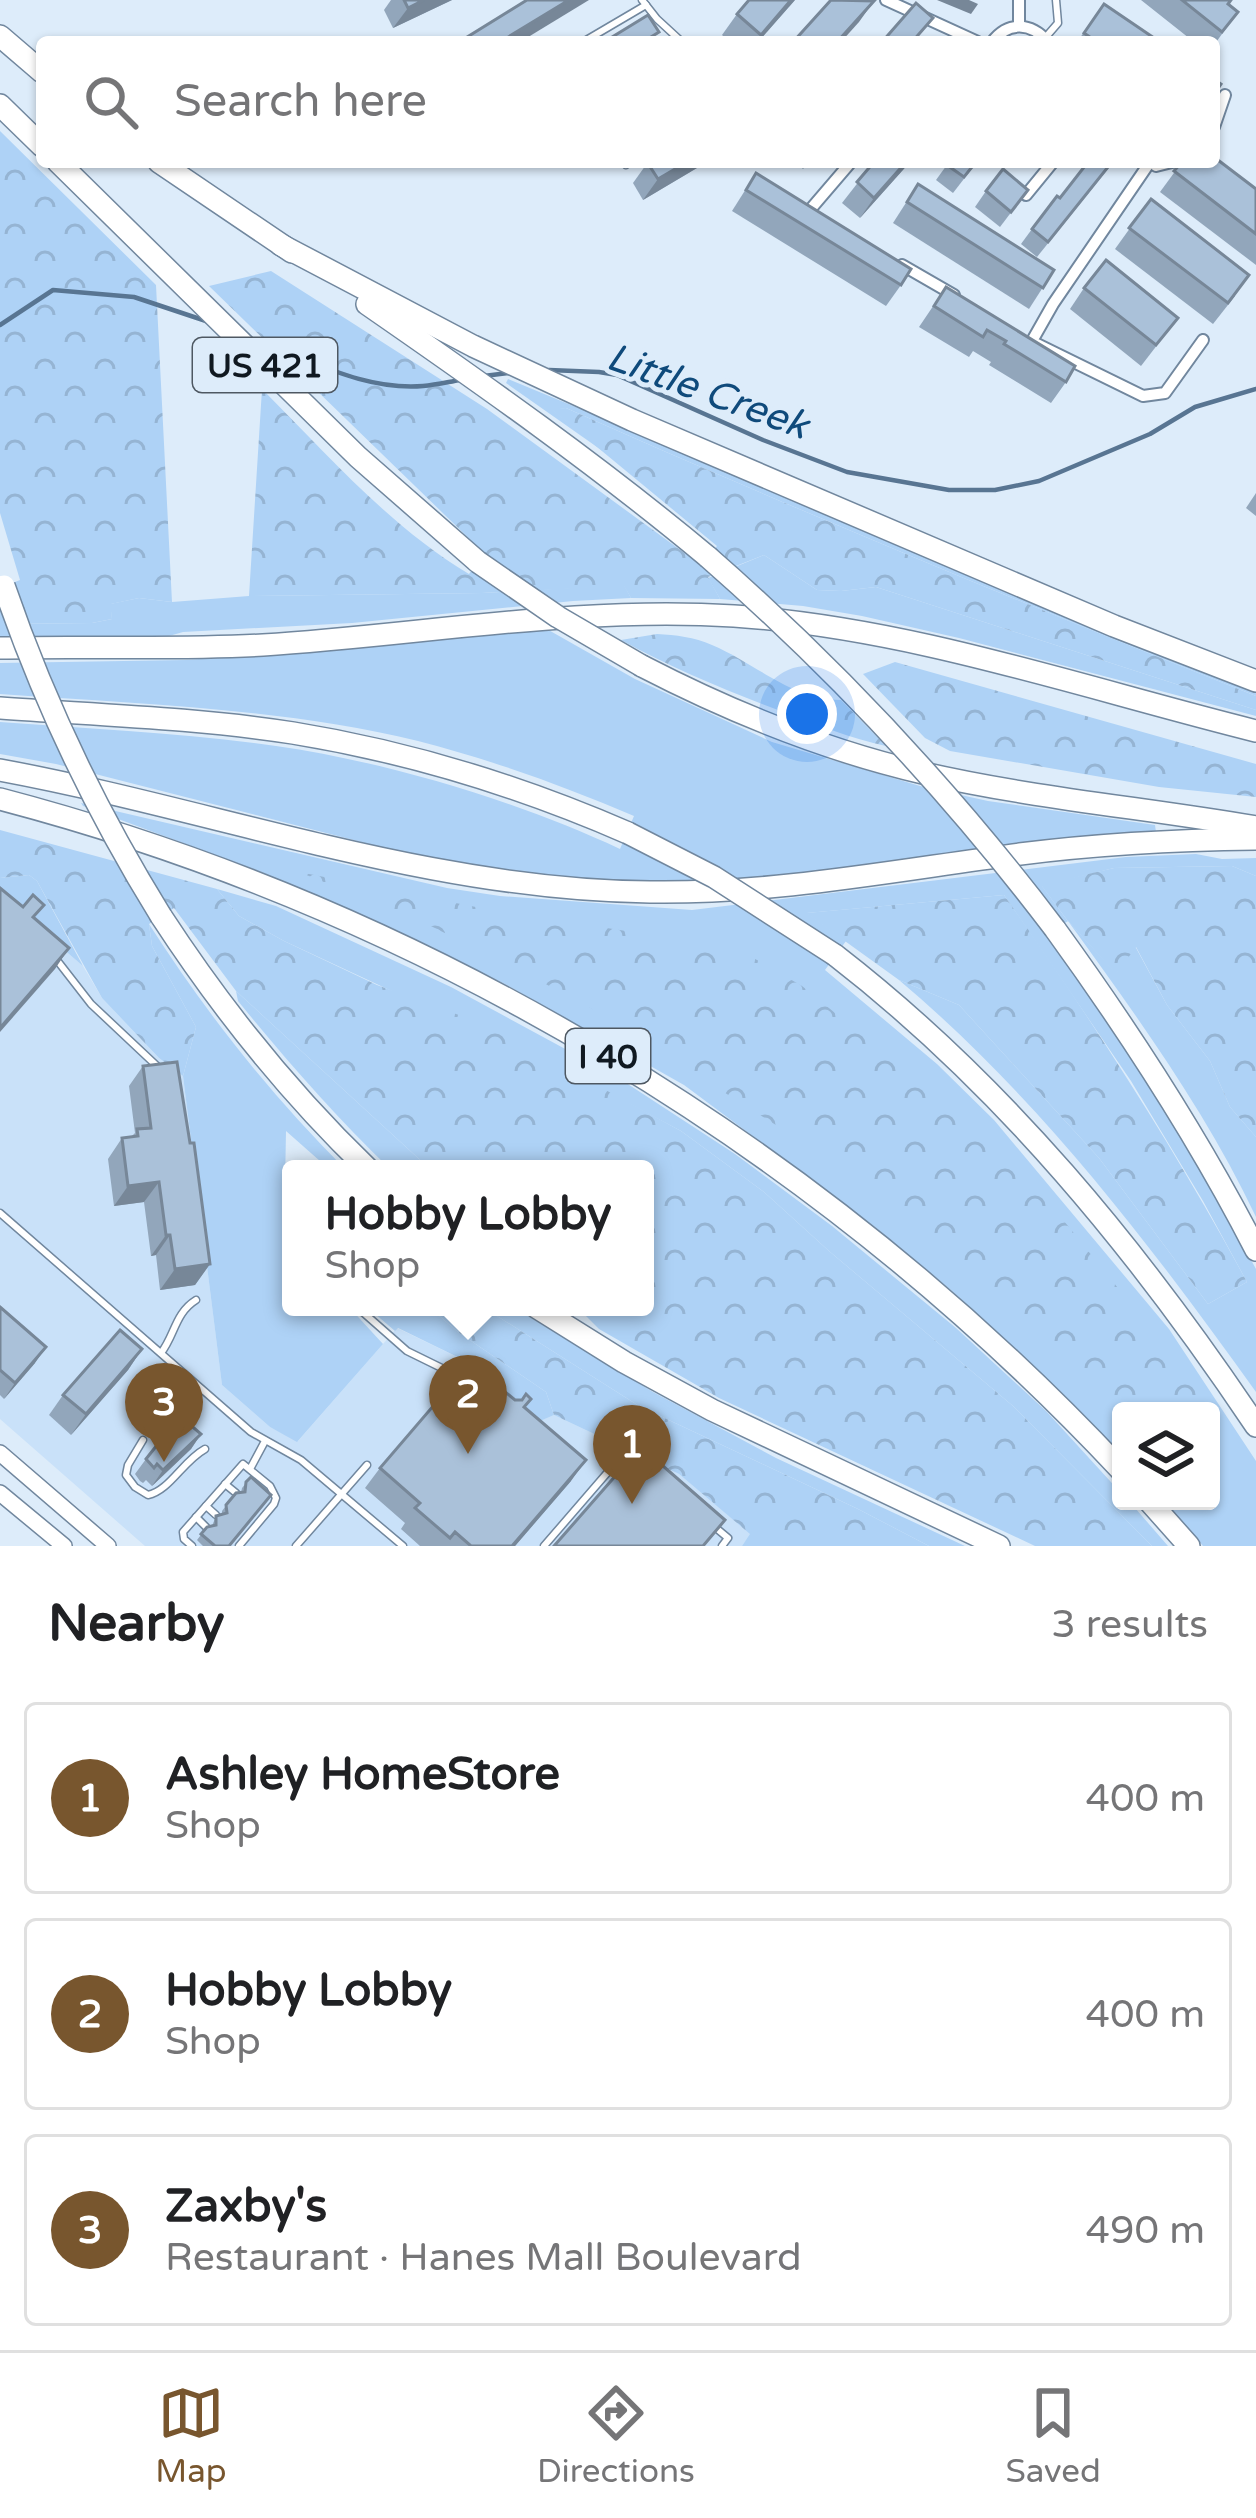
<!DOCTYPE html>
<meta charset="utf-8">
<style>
:root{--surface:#fff;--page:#f2f2f2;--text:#202124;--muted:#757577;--line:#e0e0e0;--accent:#78562e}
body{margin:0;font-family:"Varela Round",sans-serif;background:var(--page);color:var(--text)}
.controls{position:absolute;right:36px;bottom:36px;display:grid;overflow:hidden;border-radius:12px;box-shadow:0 3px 9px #0004}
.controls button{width:108px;height:108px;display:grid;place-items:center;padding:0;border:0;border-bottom:3px solid var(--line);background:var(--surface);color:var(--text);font:60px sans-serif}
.you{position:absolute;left:807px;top:714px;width:42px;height:42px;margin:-30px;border:9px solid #fff;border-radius:50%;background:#1a73e8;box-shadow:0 0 0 18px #1a73e833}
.badge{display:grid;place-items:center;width:78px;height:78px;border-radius:50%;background:var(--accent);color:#fff;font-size:39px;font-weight:700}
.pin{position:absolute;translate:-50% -99px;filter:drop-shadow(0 3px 6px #0008)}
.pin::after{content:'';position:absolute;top:63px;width:42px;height:36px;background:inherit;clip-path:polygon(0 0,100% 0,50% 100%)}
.popup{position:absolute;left:282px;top:1160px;width:372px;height:156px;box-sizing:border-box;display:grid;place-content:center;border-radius:12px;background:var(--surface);filter:drop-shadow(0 3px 9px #0005);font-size:39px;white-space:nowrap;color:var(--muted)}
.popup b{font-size:45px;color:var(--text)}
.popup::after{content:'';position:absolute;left:50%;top:100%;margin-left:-24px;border:24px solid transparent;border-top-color:var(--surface)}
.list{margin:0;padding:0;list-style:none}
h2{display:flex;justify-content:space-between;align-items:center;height:156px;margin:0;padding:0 48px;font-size:51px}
h2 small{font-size:39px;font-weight:400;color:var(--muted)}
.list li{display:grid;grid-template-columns:78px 1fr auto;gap:36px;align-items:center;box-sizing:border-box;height:192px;margin:0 24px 24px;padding:0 24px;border:3px solid var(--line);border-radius:12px}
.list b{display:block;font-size:45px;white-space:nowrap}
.list p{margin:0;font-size:39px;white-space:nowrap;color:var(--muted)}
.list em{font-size:39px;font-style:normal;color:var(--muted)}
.icon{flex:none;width:66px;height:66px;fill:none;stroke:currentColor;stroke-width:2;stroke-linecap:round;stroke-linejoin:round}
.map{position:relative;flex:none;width:1256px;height:1546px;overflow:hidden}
.search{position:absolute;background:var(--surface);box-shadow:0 3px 9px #0004;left:36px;right:36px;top:36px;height:132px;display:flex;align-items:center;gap:30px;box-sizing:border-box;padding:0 42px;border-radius:12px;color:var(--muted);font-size:45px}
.sheet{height:804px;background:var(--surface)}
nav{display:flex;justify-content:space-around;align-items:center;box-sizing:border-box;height:168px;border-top:3px solid var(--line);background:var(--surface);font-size:33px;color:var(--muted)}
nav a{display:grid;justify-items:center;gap:6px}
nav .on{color:var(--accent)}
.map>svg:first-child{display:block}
.built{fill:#c9e1f9}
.green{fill:#aed2f6}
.forest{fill:url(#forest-crowns)}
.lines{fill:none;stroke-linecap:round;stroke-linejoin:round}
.stream{stroke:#587592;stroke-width:4.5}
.service-casing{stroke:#71879e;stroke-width:9}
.minor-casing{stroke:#71879e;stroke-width:14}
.secondary-casing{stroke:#71879e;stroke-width:18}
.motorway-casing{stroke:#71879e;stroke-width:24}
.service{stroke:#fff;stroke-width:6}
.minor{stroke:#fff;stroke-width:10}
.secondary{stroke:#fff;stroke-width:15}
.motorway{stroke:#fff;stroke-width:21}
.motorway-bridge-casing{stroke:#71879e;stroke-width:24;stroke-linecap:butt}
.motorway-bridge{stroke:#fff;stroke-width:21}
.wall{fill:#92a6bb}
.shaded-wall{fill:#778798}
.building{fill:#aac1d9;stroke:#778798;stroke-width:3}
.labels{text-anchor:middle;stroke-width:10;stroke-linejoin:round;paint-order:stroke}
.shield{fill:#ddecfa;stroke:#4e5862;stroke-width:3}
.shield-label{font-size:33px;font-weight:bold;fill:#101921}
.water-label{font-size:39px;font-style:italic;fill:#0f4a7b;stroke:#ddecfa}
</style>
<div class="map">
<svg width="1256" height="1546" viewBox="0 0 1256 1546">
<defs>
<pattern id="forest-crowns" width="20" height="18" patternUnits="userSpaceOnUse" patternTransform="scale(3)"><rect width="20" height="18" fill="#aed2f6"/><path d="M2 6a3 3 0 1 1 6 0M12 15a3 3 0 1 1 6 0" fill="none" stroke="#95b4d3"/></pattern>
</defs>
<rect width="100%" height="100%" fill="#ddecfa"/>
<path class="built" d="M 0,895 L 83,966 L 102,998 L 159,1058 L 183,1076 L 222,1385 L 270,1427 L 298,1441 L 397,1328 L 478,1367 L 539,1421 L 554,1415 L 679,1474 L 751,1534 L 742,1546 L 145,1546 L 0,1419 Z"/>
<g class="green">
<path d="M 508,379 L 1256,688 L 1256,696 C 1024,604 794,509 566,408 L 553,410 L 607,454 L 506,383 Z"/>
<path d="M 764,555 L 817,590 L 841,591 L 876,587 L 1256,710 L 1256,716 L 959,638 L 862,616 L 803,606 L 720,599 L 708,578 Z"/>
<path d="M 624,585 L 631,598 L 573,601 L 352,623 L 183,632 L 169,636 L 0,636 L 0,624 L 92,623 L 112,619 L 110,604 L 139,598 L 172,602 L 249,596 L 482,593 Z"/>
<path d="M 545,628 L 635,679 L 772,742 L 920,786 L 988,801 L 1155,825 L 1156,832 L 805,874 L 683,883 L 565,879 L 412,855 L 56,764 L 0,754 L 0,722 C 92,729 185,733 276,746 C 388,762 517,801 620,849 L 634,816 C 564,786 492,760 418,741 C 282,708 139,704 0,694 L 0,663 L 186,660 L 397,644 Z"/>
<path d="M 81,803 L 447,888 L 500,896 L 692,910 L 1126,857 L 1196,854 L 1222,859 L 1256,858 L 1256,876 L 1232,866 L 1114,868 L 1042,886 L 1067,920 L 1116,973 L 1135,946 L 1167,1005 L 1210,1061 L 1230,1107 L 1256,1137 L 1256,1217 C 1206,1111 1136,1015 1068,921 L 1047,935 L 1177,1126 L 1256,1269 L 1256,1392 C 1150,1244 1039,1098 899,980 L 959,1005 L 1099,1158 L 1208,1304 L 1247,1282 L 1203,1201 L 1131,1081 L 1004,895 L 807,913 L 846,941 L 825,970 L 937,1064 L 994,1120 L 1169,1329 L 1256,1461 L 1256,1546 L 1203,1546 L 1164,1501 L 1211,1501 L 1211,1411 L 1121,1411 L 1121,1454 L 1033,1365 L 952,1291 L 875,1227 L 684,1085 L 505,984 L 414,940 L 264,873 L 83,806 Z"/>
<path d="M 29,875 L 37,881 L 83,966 L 0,895 L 0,878 Z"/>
<path d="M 217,889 L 276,906 L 451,987 L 617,1077 L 735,1154 L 832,1226 L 956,1328 L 1046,1411 L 1121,1493 L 1121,1501 L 1129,1501 L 1168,1546 L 1152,1546 L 1013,1406 L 829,1251 L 764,1192 L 681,1131 L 594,1085 L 284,941 L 239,916 Z"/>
<path d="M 149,924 C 206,1013 270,1094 345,1169 L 329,1169 L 286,1131 L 285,1185 L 291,1188 L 291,1307 L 349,1307 L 383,1344 L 297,1442 L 270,1427 L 222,1385 L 183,1076 L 196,1027 L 152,946 Z"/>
<path d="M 236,991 L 430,1169 L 390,1169 C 335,1116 286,1060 238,1001 Z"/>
<path d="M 367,1307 L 429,1307 L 458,1332 L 546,1392 L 554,1415 L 540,1421 L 478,1367 L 398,1328 L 395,1331 Z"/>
<path d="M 483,1307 L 513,1307 L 653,1392 L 776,1458 L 965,1546 L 929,1546 L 858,1509 L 639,1406 Z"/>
</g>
<g class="forest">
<path d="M 0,131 L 156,285 L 172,602 L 139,598 L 111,604 L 112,619 L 92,623 L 0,624 L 0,588 L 20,580 L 0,513 Z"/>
<path d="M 271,271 L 487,409 L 701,565 L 717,546 L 551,409 L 566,408 C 794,509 1024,604 1256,696 L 1256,710 L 876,587 L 841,591 L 817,590 L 764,555 L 708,577 L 720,599 L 631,598 L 624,586 L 482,593 L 249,596 L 262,389 C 327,454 389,526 469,574 L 484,553 L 209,286 Z"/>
<path d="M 657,634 C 676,635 694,637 712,645 C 757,664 790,699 841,700 L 886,746 C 852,739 819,725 786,713 C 730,692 673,669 621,640 Z"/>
<path d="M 895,662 L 1256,764 L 1256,797 L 1159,787 L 950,751 L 925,738 L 863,674 Z"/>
<path d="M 0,830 L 217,889 L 239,916 L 284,941 L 377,985 L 486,1025 L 681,1131 L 764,1192 L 829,1251 L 1013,1406 L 1152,1546 L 1035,1546 L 719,1398 L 599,1329 L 577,1307 L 645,1307 L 645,1169 L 430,1169 L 236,991 L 174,908 L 149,924 L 152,946 L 196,1027 L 183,1076 L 159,1058 L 102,998 L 37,881 L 29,875 L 0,878 Z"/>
<path d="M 1232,866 L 1256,876 L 1256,1137 L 1230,1107 L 1210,1061 L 1167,1005 L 1136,947 L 1116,974 L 1067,920 L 1041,885 L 1114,868 Z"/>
<path d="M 299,872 L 491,910 L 736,948 L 802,986 L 939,1098 L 1035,1185 L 1130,1303 L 1206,1405 L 1197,1411 L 1121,1411 L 1121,1428 L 1081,1384 L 952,1256 L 814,1149 L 583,1003 L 423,922 Z"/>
<path d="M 1004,895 C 1092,1020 1174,1147 1247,1282 L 1208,1304 L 1099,1158 L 959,1005 L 899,980 L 806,913 Z"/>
<path d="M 429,1307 L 483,1307 L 639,1406 L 858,1509 L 929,1546 L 742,1546 L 750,1534 L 679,1474 L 554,1415 L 546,1392 L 458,1332 Z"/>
</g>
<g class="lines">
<g class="stream">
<path d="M 0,325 L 53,290 L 134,297 L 209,322"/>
<path d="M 252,340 C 307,358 363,391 423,386 C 436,385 448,382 460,380"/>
<path d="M 549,370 L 599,372 L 617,375 L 763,440 L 847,472 L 949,490 L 995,490 L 1039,481 L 1150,434 L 1195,407 L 1256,389"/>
<path d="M 484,376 L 508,373"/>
</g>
<g class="service-casing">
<g id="service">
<path d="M 642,0 L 657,19 L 682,42"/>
<path d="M 1045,38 L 1058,23 L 1056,0"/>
<path d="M 583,42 L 646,5"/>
<path d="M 626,165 L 630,162"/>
<path d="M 56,959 L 91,1004 L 158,1067"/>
<path d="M 0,1213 L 251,1432 L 301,1460 L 403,1546"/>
<path d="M 357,1307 L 407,1351 L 462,1378"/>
<path d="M 161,1353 C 175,1335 175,1313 196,1300"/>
<path d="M 143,1440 L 128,1465 L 126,1475 L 135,1487 L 148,1495 C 169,1491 183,1461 205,1449"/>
<path d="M 250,1469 L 265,1441"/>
<path d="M 225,1484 L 236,1493"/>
<path d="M 206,1506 L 216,1515"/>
<path d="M 196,1517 L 206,1527"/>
<path d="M 716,1528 L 728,1538 L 722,1546"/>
<path d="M 192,1546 L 184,1539 L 183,1532 L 243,1464 L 270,1486 L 276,1498 L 274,1504 L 239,1546"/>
<path d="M 296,1546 L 367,1465"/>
<path d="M 544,1546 L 620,1458 L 633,1467"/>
</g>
</g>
<g class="minor-casing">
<g id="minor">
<path d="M 886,0 L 978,42"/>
<path d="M 1019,26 L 1019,0"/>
<path d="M 992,42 C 1008,21 1031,22 1048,42"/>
<path d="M 1214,127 L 1225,95"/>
<path d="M 1152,163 L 1156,166 L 1172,162"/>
<path d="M 1026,195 L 1053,162"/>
<path d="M 809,211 L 851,162"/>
<path d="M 902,265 L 954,295"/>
<path d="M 1032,341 L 1053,304 L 1150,162"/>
<path d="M 1037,344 L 1143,396 L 1165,393 L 1203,340"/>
</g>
</g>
<g class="secondary-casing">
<g id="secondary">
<path d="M 0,1453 L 108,1546"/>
<path d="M 0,1493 L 64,1546"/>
</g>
</g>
<g class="motorway-casing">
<g id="motorway">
<path d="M 0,36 L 42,72"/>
<path d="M 0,105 L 42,146"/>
<path d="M 58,162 L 358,457 L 478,562"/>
<path d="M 159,162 L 292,252"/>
<path d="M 281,245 L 473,346 L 632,420 L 1114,626 L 1256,681"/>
<path d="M 367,304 C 484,385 599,466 708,557"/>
<path d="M 0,648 C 88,646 176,650 263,645 C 420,635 576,606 734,616 C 912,628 1083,688 1256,731"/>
<path d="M 642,666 C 731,712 824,750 923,773 C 1032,798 1145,808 1256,827"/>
<path d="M 0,708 C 98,715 196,718 293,733 C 410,752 520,786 628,833"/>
<path d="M 0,770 C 216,810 428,890 650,892 C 775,894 897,870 1020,854 C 1099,844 1177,840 1256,839"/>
<path d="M 0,799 C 427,911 819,1148 1121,1470"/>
<path d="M 161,916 C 221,1008 289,1093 368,1169"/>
<path d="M 1055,929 C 1129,1031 1198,1137 1256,1250"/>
<path d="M 835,955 C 1003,1085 1138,1250 1256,1426"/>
<path d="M 536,1307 L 624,1362 L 712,1410 L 999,1546"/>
<path d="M 1149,1501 L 1189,1546"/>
</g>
</g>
<use href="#service" class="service"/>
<use href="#minor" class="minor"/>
<use href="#secondary" class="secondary"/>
<use href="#motorway" class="motorway"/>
<g class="motorway-bridge-casing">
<g id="motorway-bridge">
<path d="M 708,557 C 837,670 952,793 1055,929"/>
<path d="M 478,562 L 558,617 L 642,666"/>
<path d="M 4,586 C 44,703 96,811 161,916"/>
<path d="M 628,833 L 714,877 L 835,955"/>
</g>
</g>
<use href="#motorway-bridge" class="motorway-bridge"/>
</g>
<g class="wall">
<path d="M 391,0 L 452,0 L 393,28 L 384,10 Z"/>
<path d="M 795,0 L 758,42 L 730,42 L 722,35 L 737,14 Z"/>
<path d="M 1141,0 L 1231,0 L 1228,4 L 1238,12 L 1214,45 L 1214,42 L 1194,42 Z"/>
<path d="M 1104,4 L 1160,42 L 1077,42 Z"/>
<path d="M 648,162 L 707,162 L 643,200 L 633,183 Z"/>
<path d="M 795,162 L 810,162 L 803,169 Z"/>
<path d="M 874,162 L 910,162 L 860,218 L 842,203 Z"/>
<path d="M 949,162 L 977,162 L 953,193 L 936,180 Z"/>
<path d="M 1182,162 L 1256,189 L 1256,265 L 1160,192 Z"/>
<path d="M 1111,165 L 1037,257 L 1021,244 L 1032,229 L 1060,198 Z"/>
<path d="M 756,173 L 901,285 L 886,306 L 732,211 Z"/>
<path d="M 918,184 L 1054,270 L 1029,309 L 893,223 Z"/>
<path d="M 1028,190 L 1000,227 L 975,207 L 986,191 Z"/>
<path d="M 1151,199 L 1235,296 L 1213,324 L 1115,249 Z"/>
<path d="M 946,287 L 1066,382 L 1051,403 L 989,365 L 991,362 L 973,351 L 969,357 L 919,327 Z"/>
<path d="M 1084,288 L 1178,318 L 1141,366 L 1070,309 Z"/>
<path d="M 1256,493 L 1256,516 L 1246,508 Z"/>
<path d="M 143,1066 L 210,1264 L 195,1285 L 160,1290 L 156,1255 L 151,1256 L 144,1202 L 114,1206 L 108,1159 L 122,1138 L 131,1137 L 135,1133 L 129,1086 Z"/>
<path d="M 0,1307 L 35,1363 L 4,1399 L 0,1395 Z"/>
<path d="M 142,1349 L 128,1370 L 71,1435 L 49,1415 L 63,1395 Z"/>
<path d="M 525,1408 L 571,1481 L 515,1546 L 420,1546 L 401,1529 L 405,1523 L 365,1488 L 380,1468 Z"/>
<path d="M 201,1434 L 191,1449 L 152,1486 L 146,1480 L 143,1483 L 140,1481 L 135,1474 L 146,1459 Z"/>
<path d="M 251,1477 L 230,1546 L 203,1546 L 197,1540 L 207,1527 L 212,1526 L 216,1516 L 222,1514 L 222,1511 L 236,1493 L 241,1493 L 242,1488 Z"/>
</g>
<g class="shaded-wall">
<path d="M 424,0 L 452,0 L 393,28 L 408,8 Z"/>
<path d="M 569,0 L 589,0 L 520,42 L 500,42 Z"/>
<path d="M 791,0 L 795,0 L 758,42 L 756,42 Z"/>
<path d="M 937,0 L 969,0 L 978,4 L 971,14 Z"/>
<path d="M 874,1 L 859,22 L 841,42 L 837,42 Z"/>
<path d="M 687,162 L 707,162 L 643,200 L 658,179 Z"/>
<path d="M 906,162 L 910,162 L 860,218 L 874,198 Z"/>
<path d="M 69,948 L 55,969 L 0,1032 L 0,1028 Z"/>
<path d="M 159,1182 L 144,1202 L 114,1206 L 128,1186 Z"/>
<path d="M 166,1235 L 170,1235 L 156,1255 L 151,1256 Z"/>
<path d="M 210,1264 L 195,1285 L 160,1290 L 175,1269 Z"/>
<path d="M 46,1347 L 35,1363 L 4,1399 L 15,1383 Z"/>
<path d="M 142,1349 L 128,1370 L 71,1435 L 86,1414 Z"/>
<path d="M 201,1434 L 191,1449 L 152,1486 L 163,1470 Z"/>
<path d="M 586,1460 L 571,1481 L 515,1546 L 512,1546 Z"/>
</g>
<g class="building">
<path d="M 404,0 L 424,0 L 408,8 Z"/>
<path d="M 527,0 L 569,0 L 500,42 L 466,42 L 464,39 Z"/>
<path d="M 749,0 L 791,0 L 761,35 L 737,14 Z"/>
<path d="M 831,0 L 874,1 L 837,42 L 793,42 Z"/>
<path d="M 1182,0 L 1231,0 L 1228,4 L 1238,12 L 1222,32 Z"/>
<path d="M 916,3 L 933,18 L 912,42 L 882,42 Z"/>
<path d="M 1104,4 L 1160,42 L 1097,42 L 1084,33 Z"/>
<path d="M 648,15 L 659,32 L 643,42 L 604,42 Z"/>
<path d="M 1214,79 L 1221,84 L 1214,94 Z"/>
<path d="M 1214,157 L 1256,189 L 1256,234 L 1174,171 L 1182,162 L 1214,162 Z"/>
<path d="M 647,162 L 687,162 L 658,179 Z"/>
<path d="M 874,162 L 906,162 L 874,198 L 857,182 Z"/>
<path d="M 949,162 L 976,162 L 964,177 L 947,165 Z"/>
<path d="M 1088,162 L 1112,162 L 1048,242 L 1032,229 L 1057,196 L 1060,198 Z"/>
<path d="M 1003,169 L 1028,190 L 1011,212 L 986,191 Z"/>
<path d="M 756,173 L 911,269 L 901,285 L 746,190 Z"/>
<path d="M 918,184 L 1054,270 L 1043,288 L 907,202 Z"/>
<path d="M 1151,199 L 1249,275 L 1228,303 L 1129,228 Z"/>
<path d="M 1106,260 L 1178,318 L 1156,345 L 1084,288 Z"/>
<path d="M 946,287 L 1075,366 L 1066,382 L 1004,344 L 1006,341 L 987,330 L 983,337 L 934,306 Z"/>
<path d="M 0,888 L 23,907 L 33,895 L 44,905 L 33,917 L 69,948 L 0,1028 Z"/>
<path d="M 177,1062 L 190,1143 L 194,1143 L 210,1264 L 175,1269 L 170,1235 L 166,1235 L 159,1182 L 128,1186 L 122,1138 L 138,1136 L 137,1129 L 151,1128 L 143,1066 Z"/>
<path d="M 0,1307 L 46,1347 L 15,1383 L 0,1370 Z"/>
<path d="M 120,1330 L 142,1349 L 86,1414 L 63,1395 Z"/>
<path d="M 470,1363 L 515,1400 L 522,1400 L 526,1394 L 531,1399 L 524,1407 L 586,1460 L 512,1546 L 471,1546 L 455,1532 L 450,1538 L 415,1508 L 420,1503 L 380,1468 Z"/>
<path d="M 180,1416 L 201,1434 L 163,1470 L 157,1464 L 154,1468 L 146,1459 Z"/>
<path d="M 639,1449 L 655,1459 L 725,1520 L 703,1546 L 554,1546 Z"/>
<path d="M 251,1477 L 271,1495 L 229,1546 L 215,1546 L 201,1534 L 207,1527 L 216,1525 L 216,1516 L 227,1513 L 226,1505 L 236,1493 L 245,1492 L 246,1482 Z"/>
</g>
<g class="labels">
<g class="shield">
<rect x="193" y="338" width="144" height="54" rx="9"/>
<rect x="566" y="1029" width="84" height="54" rx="9"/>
</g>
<g class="shield-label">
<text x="265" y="377">US 421</text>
<text x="608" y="1068">I 40</text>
</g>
<g class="water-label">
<text transform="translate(708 390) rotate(20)" y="14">Little Creek</text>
</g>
</g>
</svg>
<div class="controls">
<button><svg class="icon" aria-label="layers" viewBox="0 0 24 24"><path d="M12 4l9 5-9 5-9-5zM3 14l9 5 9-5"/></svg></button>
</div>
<div class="you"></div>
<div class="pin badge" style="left:632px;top:1504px">1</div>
<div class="pin badge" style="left:468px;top:1454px">2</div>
<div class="popup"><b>Hobby Lobby</b>Shop</div>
<div class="pin badge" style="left:164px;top:1462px">3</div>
<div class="search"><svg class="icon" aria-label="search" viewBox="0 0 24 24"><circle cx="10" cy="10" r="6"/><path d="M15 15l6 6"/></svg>Search here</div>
</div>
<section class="sheet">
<h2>Nearby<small>3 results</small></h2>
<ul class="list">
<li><span class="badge">1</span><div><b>Ashley HomeStore</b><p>Shop</p></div><em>400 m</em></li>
<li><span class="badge">2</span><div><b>Hobby Lobby</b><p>Shop</p></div><em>400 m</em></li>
<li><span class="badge">3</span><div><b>Zaxby's</b><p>Restaurant · Hanes Mall Boulevard</p></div><em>490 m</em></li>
</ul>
</section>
<nav>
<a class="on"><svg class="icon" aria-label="map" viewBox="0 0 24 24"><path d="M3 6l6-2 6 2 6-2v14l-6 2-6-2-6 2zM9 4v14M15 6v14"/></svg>Map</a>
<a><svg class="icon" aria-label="directions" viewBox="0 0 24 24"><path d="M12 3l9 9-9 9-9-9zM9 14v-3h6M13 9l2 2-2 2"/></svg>Directions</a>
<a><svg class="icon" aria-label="saved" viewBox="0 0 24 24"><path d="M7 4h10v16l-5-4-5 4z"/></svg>Saved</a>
</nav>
